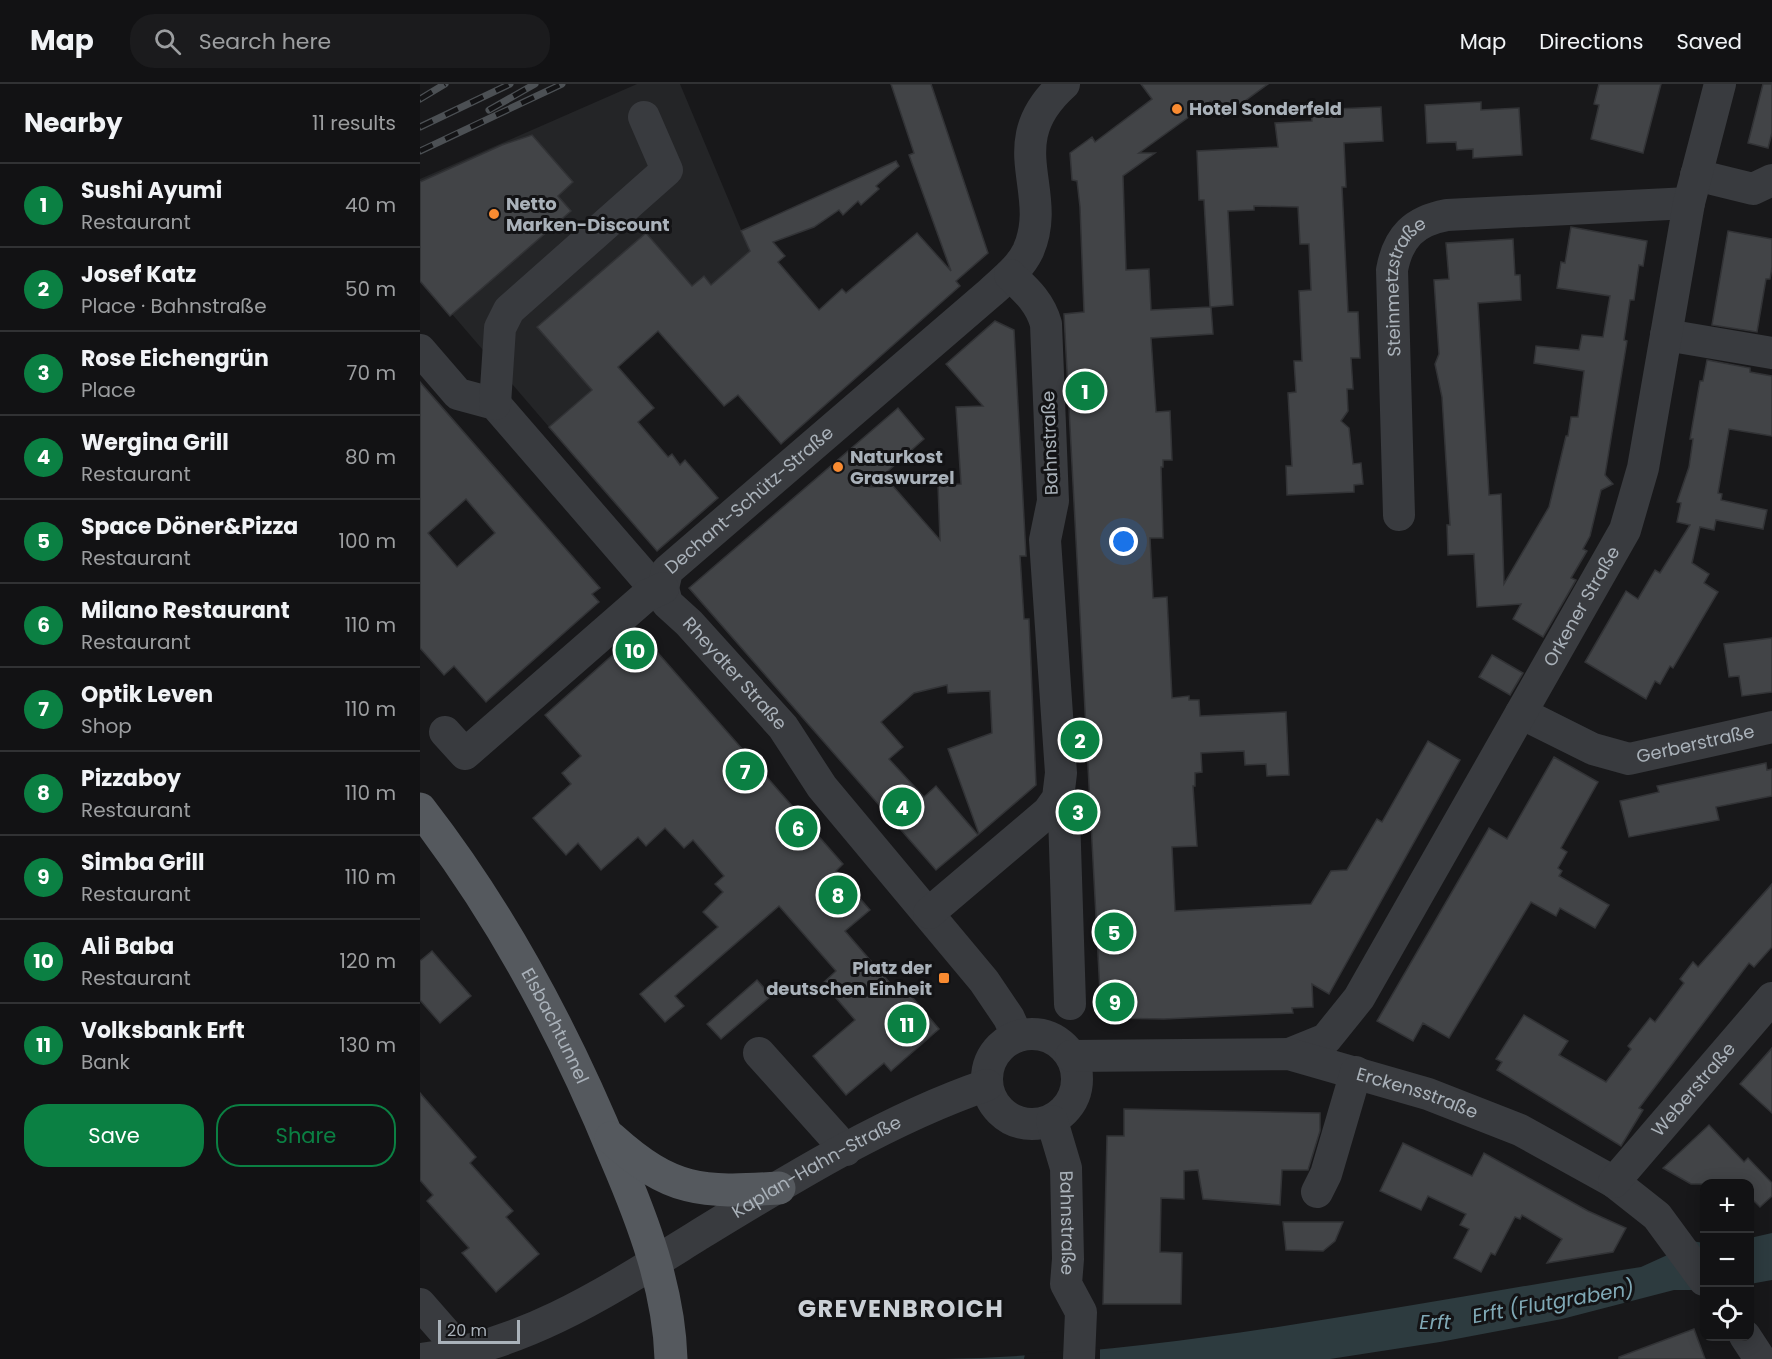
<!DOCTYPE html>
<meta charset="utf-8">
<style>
:root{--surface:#121214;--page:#1b1b1d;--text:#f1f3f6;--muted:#9c9ea0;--line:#313234;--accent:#0b8043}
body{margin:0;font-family:Poppins,sans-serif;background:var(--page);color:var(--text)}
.controls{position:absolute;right:18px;bottom:18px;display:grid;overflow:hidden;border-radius:12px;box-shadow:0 3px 15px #0003}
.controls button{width:54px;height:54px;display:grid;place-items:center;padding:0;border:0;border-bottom:2px solid var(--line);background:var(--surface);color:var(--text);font:30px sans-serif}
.scale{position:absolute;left:18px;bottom:15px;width:82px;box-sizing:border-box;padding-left:6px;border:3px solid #aab2ba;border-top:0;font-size:16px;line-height:21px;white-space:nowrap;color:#aab2ba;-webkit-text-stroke:4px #131315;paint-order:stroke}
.you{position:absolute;left:704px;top:458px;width:21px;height:21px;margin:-15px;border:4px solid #fff;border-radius:50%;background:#1a73e8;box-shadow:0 0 0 9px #1a73e833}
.badge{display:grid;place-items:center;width:39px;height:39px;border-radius:50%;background:var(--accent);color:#fff;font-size:20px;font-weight:700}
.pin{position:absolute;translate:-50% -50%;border:3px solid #fff;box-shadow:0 2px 6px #0006}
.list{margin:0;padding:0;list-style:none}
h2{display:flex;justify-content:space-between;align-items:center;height:78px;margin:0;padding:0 24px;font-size:26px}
h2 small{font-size:20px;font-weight:400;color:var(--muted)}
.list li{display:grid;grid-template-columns:39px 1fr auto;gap:18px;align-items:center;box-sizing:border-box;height:84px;padding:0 24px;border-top:2px solid var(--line)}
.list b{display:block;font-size:22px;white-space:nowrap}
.list p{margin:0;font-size:20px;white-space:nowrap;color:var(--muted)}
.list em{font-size:20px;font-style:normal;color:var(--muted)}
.actions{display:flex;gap:12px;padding:18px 24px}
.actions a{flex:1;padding:14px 0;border:2px solid var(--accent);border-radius:24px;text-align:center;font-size:21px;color:var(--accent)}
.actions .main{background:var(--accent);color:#fff}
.icon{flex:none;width:33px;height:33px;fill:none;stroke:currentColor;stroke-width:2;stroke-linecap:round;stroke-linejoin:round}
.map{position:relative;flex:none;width:1352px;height:1275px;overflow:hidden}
header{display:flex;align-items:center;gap:36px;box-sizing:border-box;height:84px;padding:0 30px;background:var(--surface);border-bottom:2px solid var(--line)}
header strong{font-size:28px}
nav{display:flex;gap:33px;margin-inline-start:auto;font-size:21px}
.search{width:420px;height:54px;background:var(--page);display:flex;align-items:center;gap:15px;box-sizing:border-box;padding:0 21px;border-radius:24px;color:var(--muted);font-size:22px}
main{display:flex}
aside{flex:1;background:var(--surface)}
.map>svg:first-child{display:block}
.built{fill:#242527}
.water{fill:#2d3b3f}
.pier{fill:#18181a}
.building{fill:#424447;stroke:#323336;stroke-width:1.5;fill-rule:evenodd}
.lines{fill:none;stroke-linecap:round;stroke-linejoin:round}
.minor{stroke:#393b3f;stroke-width:32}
.major{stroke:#55595e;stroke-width:33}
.rail-casing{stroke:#4c5054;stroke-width:7}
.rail{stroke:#131315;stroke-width:4.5;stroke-dasharray:14;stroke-linecap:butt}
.poi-dot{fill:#f98b31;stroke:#131315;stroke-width:2}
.labels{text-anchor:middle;stroke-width:6;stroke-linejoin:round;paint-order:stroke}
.poi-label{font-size:18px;font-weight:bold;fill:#aab2ba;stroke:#131315;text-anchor:start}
.street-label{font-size:18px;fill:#aab2ba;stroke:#131315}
.water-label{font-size:20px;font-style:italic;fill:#80a9b6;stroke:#131315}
.district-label{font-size:24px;font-weight:bold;letter-spacing:1.5px;fill:#cbd0d6;stroke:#131315}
</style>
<header>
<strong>Map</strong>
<div class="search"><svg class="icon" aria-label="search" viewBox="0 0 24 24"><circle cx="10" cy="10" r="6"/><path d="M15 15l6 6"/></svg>Search here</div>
<nav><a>Map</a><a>Directions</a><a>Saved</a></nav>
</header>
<main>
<aside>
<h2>Nearby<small>11 results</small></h2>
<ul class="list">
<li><span class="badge">1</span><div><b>Sushi Ayumi</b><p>Restaurant</p></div><em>40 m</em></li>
<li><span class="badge">2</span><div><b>Josef Katz</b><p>Place · Bahnstraße</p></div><em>50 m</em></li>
<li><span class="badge">3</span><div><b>Rose Eichengrün</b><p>Place</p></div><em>70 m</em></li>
<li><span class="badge">4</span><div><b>Wergina Grill</b><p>Restaurant</p></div><em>80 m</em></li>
<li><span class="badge">5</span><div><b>Space Döner&amp;Pizza</b><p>Restaurant</p></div><em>100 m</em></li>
<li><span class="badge">6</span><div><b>Milano Restaurant</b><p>Restaurant</p></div><em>110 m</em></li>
<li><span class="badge">7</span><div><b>Optik Leven</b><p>Shop</p></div><em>110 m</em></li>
<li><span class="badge">8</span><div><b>Pizzaboy</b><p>Restaurant</p></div><em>110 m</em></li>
<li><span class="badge">9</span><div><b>Simba Grill</b><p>Restaurant</p></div><em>110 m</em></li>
<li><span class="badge">10</span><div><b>Ali Baba</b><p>Restaurant</p></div><em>120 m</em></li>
<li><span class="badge">11</span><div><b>Volksbank Erft</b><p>Bank</p></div><em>130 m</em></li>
</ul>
<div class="actions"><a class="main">Save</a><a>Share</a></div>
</aside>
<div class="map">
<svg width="1352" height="1275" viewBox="0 0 1352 1275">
<rect width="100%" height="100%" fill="#18181a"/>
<path class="built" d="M 217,0 L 260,0 L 330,167 L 129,343 L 32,230 L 55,211 L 0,148 L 0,95 Z"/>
<g class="water">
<path d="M 1352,1149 L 1352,1196 L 1330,1200 L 1330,1154 Z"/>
<path d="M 1265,1156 L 1284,1159 L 1284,1206 L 1254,1206 L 1142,1235 L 1020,1258 L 910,1275 L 523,1275 C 758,1270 989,1219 1221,1183 L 1254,1168 Z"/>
</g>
<path class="pier" d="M 680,1263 L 680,1275 L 604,1275 L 605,1270 Z"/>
<g class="building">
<path d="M 471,0 L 511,0 L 568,169 L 536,197 L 540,202 L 361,360 L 318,311 L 304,322 L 238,247 L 198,283 L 234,324 L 218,338 L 248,373 L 252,370 L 260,381 L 265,376 L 298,414 L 237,467 L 129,343 L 172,306 L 117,243 L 226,149 L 272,202 L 284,192 L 291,201 L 330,167 L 321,147 L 476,77 L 479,82 L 456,102 L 459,105 L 441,121 L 438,117 L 423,131 L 419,126 L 394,143 L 353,158 L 365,172 L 358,178 L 399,226 L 422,205 L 426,209 L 497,149 L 531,187 L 489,71 L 494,69 Z"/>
<path d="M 721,0 L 848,0 L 803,33 L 791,17 L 719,69 L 735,69 L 703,92 L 706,186 L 729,185 L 731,226 L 790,223 L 784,116 L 779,116 L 777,67 L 858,63 L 855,39 L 892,37 L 891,26 L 961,23 L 963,57 L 924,59 L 926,103 L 922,103 L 928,228 L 938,228 L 940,274 L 931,274 L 933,305 L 927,305 L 928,327 L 921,337 L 929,344 L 933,380 L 941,379 L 943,400 L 934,401 L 934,408 L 867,411 L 866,382 L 872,382 L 868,309 L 876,308 L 874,277 L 882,277 L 879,207 L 891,206 L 889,160 L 880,160 L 878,123 L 834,122 L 834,126 L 808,127 L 813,221 L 791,223 L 793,250 L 731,254 L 736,328 L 750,327 L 752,376 L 743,376 L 743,383 L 741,383 L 743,454 L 730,454 L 733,514 L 747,513 L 752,614 L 769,612 L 769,616 L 779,616 L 780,632 L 866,628 L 869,691 L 847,692 L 846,680 L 825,681 L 824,667 L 781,669 L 782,688 L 775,689 L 775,702 L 773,702 L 777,762 L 752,763 L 755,827 L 891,820 L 911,787 L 927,786 L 957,735 L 962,738 L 1008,657 L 1040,676 L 909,910 L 892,900 L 893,923 L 872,924 L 873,929 L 744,935 L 688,934 L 689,928 L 681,927 L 644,230 L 664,228 L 660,123 L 657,97 L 652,96 L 650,69 L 672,53 L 675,58 L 732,15 Z"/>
<path d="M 1179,0 L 1241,0 L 1223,69 L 1171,55 L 1179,21 L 1174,20 Z"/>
<path d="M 1343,0 L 1352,0 L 1352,49 L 1348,64 L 1328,59 Z"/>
<path d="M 1061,18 L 1061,26 L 1099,24 L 1102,71 L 1053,74 L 1053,65 L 1037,66 L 1036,58 L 1007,59 L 1005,21 Z"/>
<path d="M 112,51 L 153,98 L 138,112 L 151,127 L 30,232 L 0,197 L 0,98 L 82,61 Z"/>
<path d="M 1151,143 L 1227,157 L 1223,182 L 1219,181 L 1214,216 L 1210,216 L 1204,256 L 1207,257 L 1185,391 L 1193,400 L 1181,406 L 1170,452 L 1163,465 L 1167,467 L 1151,494 L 1156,496 L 1123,553 L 1093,535 L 1101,520 L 1057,523 L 1054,470 L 1028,471 L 1027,441 L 1030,441 L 1022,313 L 1015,280 L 1019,270 L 1014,196 L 1029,195 L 1026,159 L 1093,155 L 1095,191 L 1100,191 L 1101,216 L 1058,219 L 1069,411 L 1081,410 L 1084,500 L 1129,423 L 1146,352 L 1148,352 L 1151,333 L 1158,333 L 1164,287 L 1114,279 L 1116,262 L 1159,266 L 1162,251 L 1183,253 L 1190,212 L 1137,204 L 1141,178 L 1145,179 Z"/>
<path d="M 1308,147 L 1352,155 L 1352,183 L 1350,195 L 1346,195 L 1337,248 L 1292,241 Z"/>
<path d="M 575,237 L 594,246 L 606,472 L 600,472 L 604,535 L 609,535 L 616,701 L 559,750 L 528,665 L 572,649 L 570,607 L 528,609 L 527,601 L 494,609 L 461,638 L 483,663 L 469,675 L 504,713 L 516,702 L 558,751 L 516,786 L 269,504 L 478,324 L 504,355 L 450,403 L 473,402 L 520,456 L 518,401 L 541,400 L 536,323 L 563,322 L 526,280 Z"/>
<path d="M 1287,276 L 1330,284 L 1330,288 L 1352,292 L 1352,352 L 1309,345 L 1298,409 L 1302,410 L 1301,416 L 1347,426 L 1343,445 L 1296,436 L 1294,446 L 1280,443 L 1272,479 L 1289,490 L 1284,499 L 1298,508 L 1253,584 L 1250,582 L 1240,600 L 1235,597 L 1226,615 L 1165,578 L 1206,507 L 1218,515 L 1235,486 L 1240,489 L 1270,441 L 1257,438 L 1261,419 L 1257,418 L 1269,383 L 1273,355 L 1270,355 L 1280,297 L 1283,297 Z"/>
<path d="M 0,298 L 180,504 L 172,510 L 179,518 L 66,618 L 34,582 L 24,591 L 0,564 ZM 46,415 L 75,449 L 37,483 L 8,449 Z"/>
<path d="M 214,552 L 224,553 L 423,780 L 416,787 L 450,826 L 425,847 L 482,913 L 488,908 L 519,945 L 471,987 L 464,979 L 426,1011 L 393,972 L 435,936 L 403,899 L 416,887 L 359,822 L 255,912 L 264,922 L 245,938 L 220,910 L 298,843 L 283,828 L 303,808 L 295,800 L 304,792 L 273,756 L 264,764 L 245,744 L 226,762 L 218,753 L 181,786 L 158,759 L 146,771 L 113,734 L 151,700 L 142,689 L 161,672 L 125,631 Z"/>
<path d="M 1352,554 L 1352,608 L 1322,612 L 1319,592 L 1309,593 L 1304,560 Z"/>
<path d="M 1072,571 L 1103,589 L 1090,611 L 1059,593 Z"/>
<path d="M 1134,673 L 1178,698 L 1141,764 L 1147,768 L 1138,784 L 1142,787 L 1139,792 L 1189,821 L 1175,844 L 1140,824 L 1136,832 L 1111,818 L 1029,954 L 1003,939 L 993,957 L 957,937 L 1069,744 L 1087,755 Z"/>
<path d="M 1346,679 L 1347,686 L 1352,685 L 1352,712 L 1296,723 L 1299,736 L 1209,753 L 1200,717 L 1239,708 L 1237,702 Z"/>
<path d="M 1352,800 L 1352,863 L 1334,883 L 1329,879 L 1275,950 L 1219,1024 L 1223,1026 L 1201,1062 L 1077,986 L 1082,978 L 1076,975 L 1104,931 L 1148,957 L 1139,971 L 1186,998 L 1211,965 L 1208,962 L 1230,934 L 1235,938 L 1264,899 L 1260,895 L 1273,878 L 1278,883 Z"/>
<path d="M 12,867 L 51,912 L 20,939 L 0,916 L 0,877 Z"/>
<path d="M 337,896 L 351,912 L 301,955 L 287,940 Z"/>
<path d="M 1352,964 L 1352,1029 L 1320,1000 Z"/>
<path d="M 0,1009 L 56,1073 L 50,1079 L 93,1127 L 86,1133 L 119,1170 L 76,1208 L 42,1169 L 49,1164 L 7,1117 L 13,1111 L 0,1096 Z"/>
<path d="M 704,1025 L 900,1029 L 900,1047 L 888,1086 L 862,1086 L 860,1121 L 783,1115 L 778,1086 L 764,1087 L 764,1115 L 741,1114 L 740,1168 L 762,1169 L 761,1220 L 683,1220 L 687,1052 L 704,1052 Z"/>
<path d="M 1289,1041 L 1324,1078 L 1328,1074 L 1352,1099 L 1352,1112 L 1340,1123 L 1329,1112 L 1329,1100 L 1271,1100 L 1243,1084 Z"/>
<path d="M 983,1059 L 1052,1092 L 1064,1069 L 1168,1127 L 1206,1144 L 1193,1168 L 1127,1179 L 1142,1155 L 1102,1131 L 1100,1135 L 1095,1133 L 1075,1171 L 1071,1169 L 1061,1188 L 1034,1174 L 1049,1145 L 1040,1141 L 1046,1130 L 1008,1112 L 1001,1126 L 960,1107 Z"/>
<path d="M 863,1138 L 923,1138 L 915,1157 L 903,1167 L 866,1166 Z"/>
<path d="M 1274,1245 L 1285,1275 L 1199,1275 L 1199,1273 Z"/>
</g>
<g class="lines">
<g class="minor">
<path d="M 1276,91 L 1333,105 L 1352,96"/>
<path d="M 1246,251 L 1352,269"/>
<path id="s1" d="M 0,266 L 38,310 L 75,320 L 224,492 L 243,504 L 247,519 L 269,539 L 363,643 L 402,703 L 564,897 L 589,934 L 597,952"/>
<path d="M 75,320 L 80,244 L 89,226 L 247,86 L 224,33"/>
<path id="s2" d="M 979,431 L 972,186 C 978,153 994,137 1027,131 L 1269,119"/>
<path id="s3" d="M 243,504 L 247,487 L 571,208 C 584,196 600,184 608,167 C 635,106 577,60 644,0"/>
<path id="s4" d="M 1101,629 L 1173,665 L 1209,675 L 1352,643"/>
<path d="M 25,648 L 45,670 L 226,512 L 243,504"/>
<path d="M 638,714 L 644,731 L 650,920"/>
<path d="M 509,829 L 628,728 L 638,714 L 641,689 L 625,456 L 633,417 L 626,240 C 620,218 606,206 590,191"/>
<circle cx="612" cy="995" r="45"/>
<path d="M 339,969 L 426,1066"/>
<path id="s5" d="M 869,970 L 906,955 L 939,914 L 1205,446 L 1223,384 L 1269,119 L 1300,0"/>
<path id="s6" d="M 651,972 L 869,970 L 1008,1010 L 1100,1046 L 1194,1098 L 1237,1132 L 1284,1196"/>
<path id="s7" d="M 632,1037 L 646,1084 L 648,1175 L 646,1200 L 661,1228 L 659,1275"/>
<path id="s8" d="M 1194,1098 L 1352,914"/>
<path d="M 897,1108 L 906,1090 L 936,988"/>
<path d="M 0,1220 L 42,1268"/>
<path d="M 1325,1252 L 1340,1275"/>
<path id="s9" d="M 2,1275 C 106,1262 190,1206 277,1152 C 367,1097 467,1035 567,1001"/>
</g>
<g class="major">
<path id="s10" d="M 0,725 C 83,832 145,949 196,1074 C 223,1137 249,1205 251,1275"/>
<path d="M 191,1054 C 251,1108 281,1109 359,1104"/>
</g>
<g class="rail-casing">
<g id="rail">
<path d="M 0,15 L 25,0"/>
<path d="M 69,26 L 115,0"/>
<path d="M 0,43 L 90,0"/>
<path d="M 0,67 L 142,0"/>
</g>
</g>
<use href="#rail" class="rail"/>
</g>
<g class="poi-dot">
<circle cx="757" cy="25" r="6"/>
<circle cx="74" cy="130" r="6"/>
<circle cx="418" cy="383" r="6"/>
<rect x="518" y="888" width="12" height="12" rx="3"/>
</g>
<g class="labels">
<g class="poi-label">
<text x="769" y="31">Hotel Sonderfeld</text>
<text x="86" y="126">Netto<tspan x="86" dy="21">Marken-Discount</tspan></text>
<text x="430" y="379">Naturkost<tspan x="430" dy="21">Graswurzel</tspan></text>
<text x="512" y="890" text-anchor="end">Platz der<tspan x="512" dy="21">deutschen Einheit</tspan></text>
</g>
<g class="street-label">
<text dy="6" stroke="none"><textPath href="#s2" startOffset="232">Steinmetzstraße</textPath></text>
<text transform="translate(630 359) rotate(-92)" y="6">Bahnstraße</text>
<text dy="6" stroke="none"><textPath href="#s3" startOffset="126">Dechant-Schütz-Straße</textPath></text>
<text dy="6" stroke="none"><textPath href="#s5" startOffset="543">Orkener Straße</textPath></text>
<text dy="6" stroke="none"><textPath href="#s1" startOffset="460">Rheydter Straße</textPath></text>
<text dy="6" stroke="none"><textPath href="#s4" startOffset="186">Gerberstraße</textPath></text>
<text dy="6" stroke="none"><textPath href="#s10" startOffset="256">Elsbachtunnel</textPath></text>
<text dy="6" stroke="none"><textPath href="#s8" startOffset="122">Weberstraße</textPath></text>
<text dy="6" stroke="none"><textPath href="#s6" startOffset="352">Erckensstraße</textPath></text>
<text dy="6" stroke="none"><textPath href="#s9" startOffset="442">Kaplan-Hahn-Straße</textPath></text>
<text dy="6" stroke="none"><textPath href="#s7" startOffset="104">Bahnstraße</textPath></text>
</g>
<g class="water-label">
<text transform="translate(1133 1218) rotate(-10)" y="7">Erft (Flutgraben)</text>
<text x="1015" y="1245">Erft</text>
</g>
<g class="district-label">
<text x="481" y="1233">GREVENBROICH</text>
</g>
</g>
</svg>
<div class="controls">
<button>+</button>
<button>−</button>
<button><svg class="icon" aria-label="locate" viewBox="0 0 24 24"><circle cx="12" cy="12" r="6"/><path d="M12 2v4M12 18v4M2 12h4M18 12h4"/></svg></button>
</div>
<div class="scale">20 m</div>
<div class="you"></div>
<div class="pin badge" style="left:665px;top:307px">1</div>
<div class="pin badge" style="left:660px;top:656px">2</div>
<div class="pin badge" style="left:658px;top:728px">3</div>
<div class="pin badge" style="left:482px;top:723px">4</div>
<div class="pin badge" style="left:694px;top:848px">5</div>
<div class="pin badge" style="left:378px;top:744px">6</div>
<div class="pin badge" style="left:325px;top:687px">7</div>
<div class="pin badge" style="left:418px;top:811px">8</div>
<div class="pin badge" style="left:695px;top:918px">9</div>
<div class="pin badge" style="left:215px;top:566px">10</div>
<div class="pin badge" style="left:487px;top:940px">11</div>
</div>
</main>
